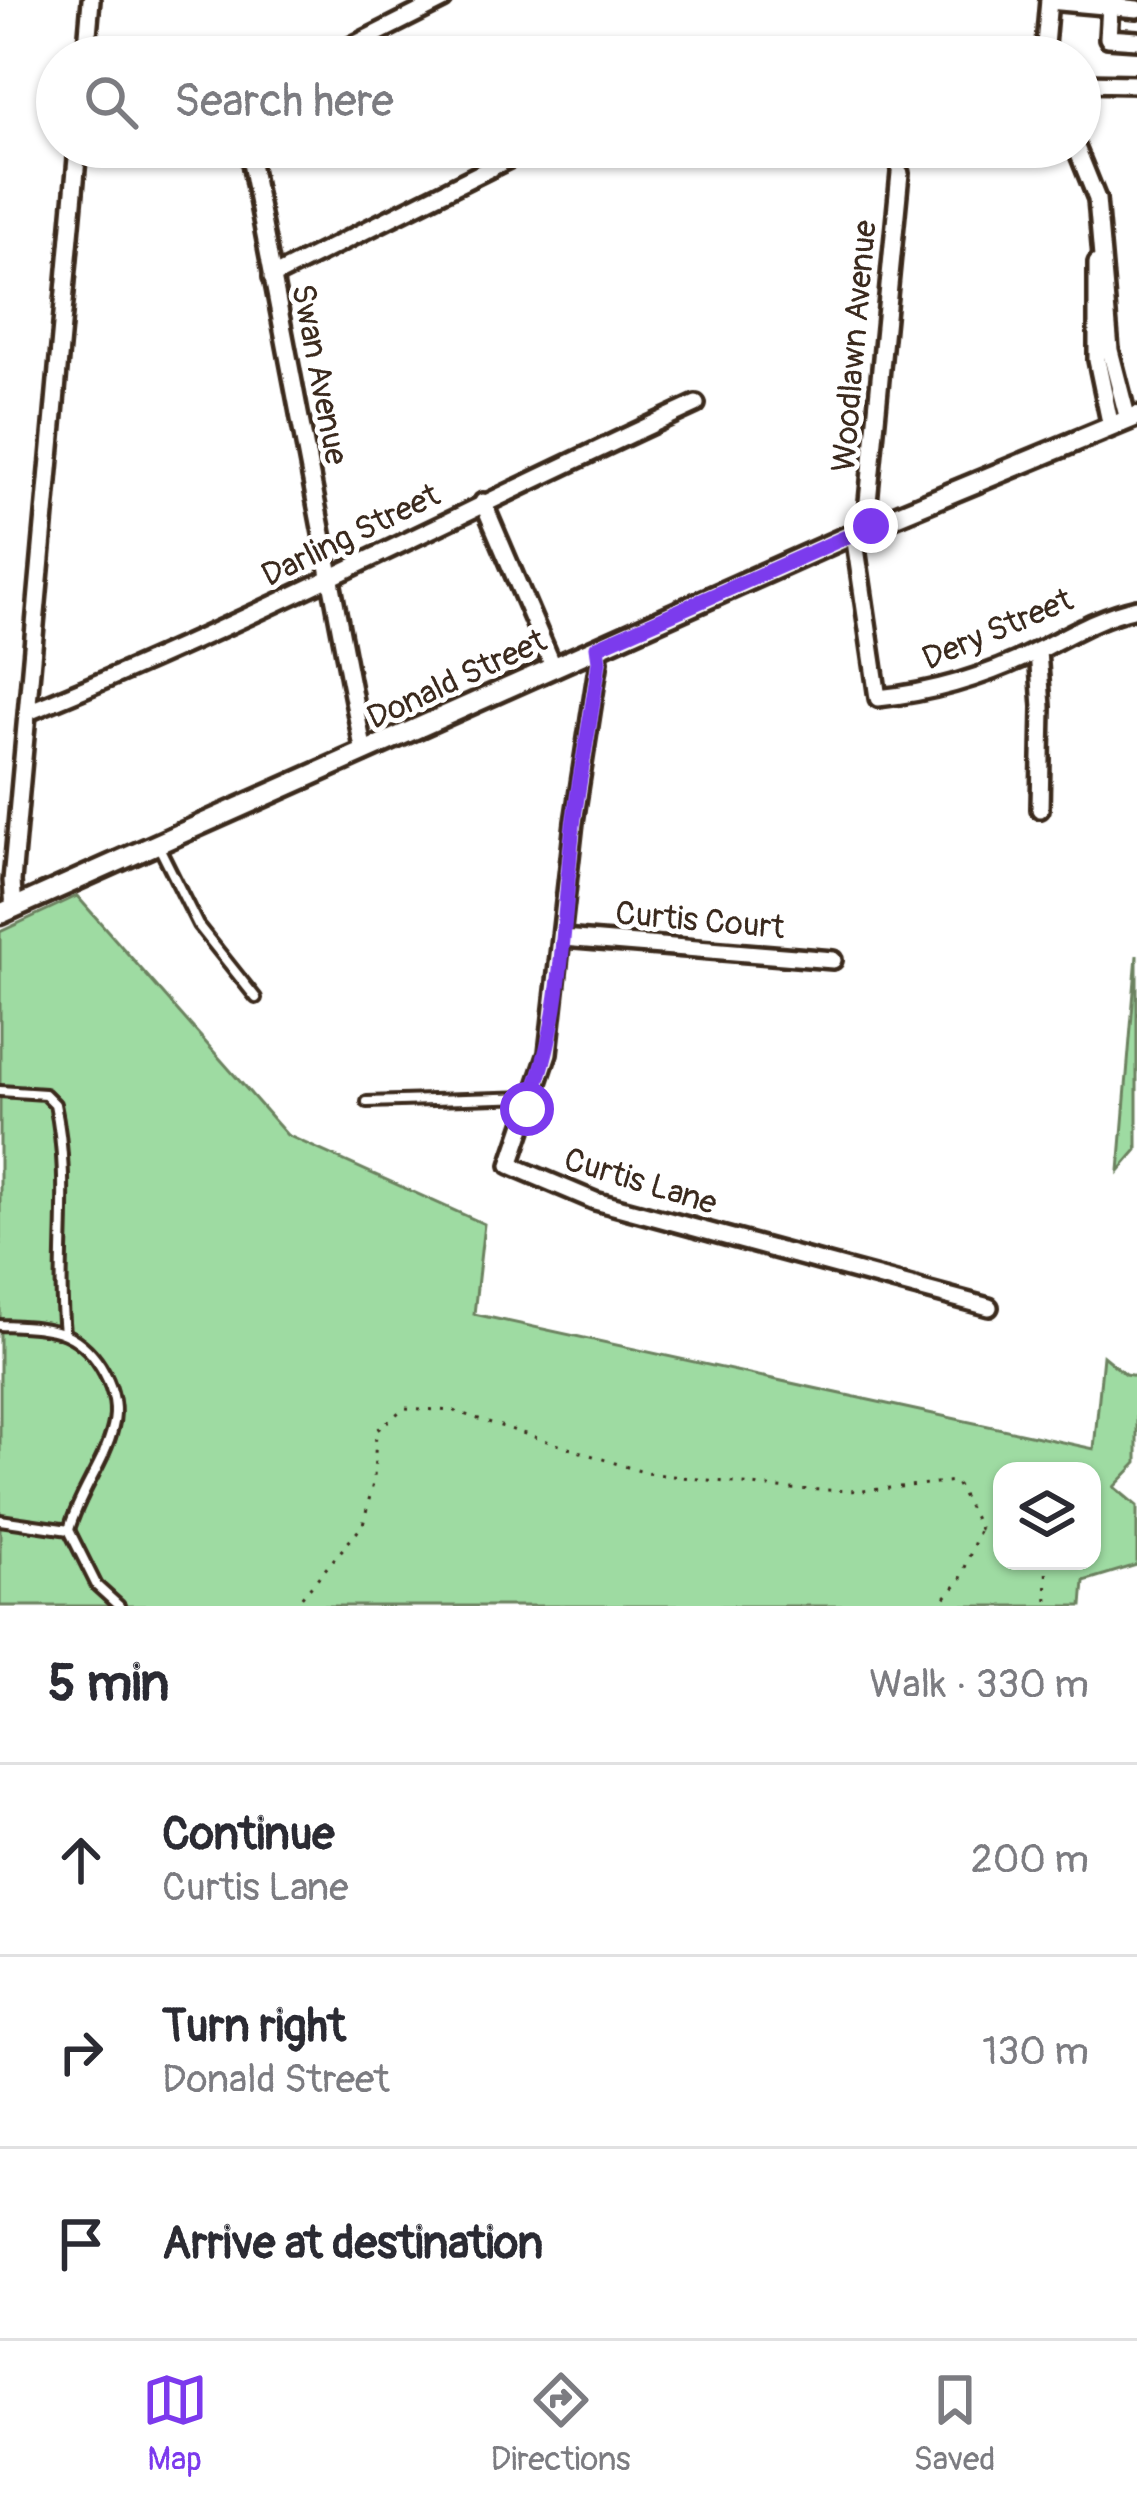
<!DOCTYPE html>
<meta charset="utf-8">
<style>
:root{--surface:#fff;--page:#f7f7f7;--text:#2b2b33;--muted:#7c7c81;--line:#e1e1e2;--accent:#7c3aed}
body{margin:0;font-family:Pangolin,sans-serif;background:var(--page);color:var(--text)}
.controls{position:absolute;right:36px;bottom:36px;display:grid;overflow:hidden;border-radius:24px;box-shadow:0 3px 9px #0004}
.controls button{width:108px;height:108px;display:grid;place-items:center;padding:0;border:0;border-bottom:3px solid var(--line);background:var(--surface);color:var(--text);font:60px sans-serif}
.stop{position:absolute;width:36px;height:36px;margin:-27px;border:9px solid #7c3aed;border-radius:50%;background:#fff}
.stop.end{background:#7c3aed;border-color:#fff;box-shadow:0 3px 12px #0008}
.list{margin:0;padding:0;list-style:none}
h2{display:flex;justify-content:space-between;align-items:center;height:156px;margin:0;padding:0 48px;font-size:51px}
h2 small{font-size:39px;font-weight:400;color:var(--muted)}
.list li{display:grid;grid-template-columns:78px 1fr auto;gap:36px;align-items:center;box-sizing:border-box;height:192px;padding:0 48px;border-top:3px solid var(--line)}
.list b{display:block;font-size:45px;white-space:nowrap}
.list p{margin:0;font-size:39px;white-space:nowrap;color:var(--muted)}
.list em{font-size:39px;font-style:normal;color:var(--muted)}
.icon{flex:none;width:66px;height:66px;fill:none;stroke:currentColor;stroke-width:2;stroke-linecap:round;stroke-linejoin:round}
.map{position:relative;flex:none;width:1137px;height:1606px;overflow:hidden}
.search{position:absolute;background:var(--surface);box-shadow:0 3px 9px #0004;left:36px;right:36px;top:36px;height:132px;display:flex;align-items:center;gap:30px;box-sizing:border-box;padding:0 42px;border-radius:66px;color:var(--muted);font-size:45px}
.sheet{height:732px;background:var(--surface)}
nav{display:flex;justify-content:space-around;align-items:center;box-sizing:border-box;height:168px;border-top:3px solid var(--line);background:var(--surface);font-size:33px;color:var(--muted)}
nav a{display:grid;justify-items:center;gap:6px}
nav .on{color:var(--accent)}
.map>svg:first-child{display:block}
.green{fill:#9edba2;stroke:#6c8260;stroke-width:3;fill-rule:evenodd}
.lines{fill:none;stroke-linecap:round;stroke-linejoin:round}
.service-casing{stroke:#3b2a1e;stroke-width:16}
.minor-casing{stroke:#3b2a1e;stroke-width:24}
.tertiary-casing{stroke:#3b2a1e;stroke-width:27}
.path{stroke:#3b2a1e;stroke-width:3;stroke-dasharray:3 9;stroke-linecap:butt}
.service{stroke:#fff;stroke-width:8}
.minor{stroke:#fff;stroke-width:15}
.tertiary{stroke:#fff;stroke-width:18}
.route{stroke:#7c3aed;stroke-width:15}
.labels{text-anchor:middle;stroke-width:10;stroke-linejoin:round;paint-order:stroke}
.street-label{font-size:33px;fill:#3b2a1e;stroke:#fff}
</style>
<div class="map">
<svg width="1137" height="1606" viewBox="0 0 1137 1606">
<rect width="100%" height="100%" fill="#fff"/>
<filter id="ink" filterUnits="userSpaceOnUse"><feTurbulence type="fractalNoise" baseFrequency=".00833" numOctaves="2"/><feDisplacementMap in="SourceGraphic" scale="24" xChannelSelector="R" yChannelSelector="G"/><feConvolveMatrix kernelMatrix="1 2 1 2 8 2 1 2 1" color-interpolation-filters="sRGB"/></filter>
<g filter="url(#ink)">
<g class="green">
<path d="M 77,896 L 287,1135 L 484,1224 L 474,1314 L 1094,1449 L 1103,1356 L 1125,1374 L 1137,1376 L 1137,1463 L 1114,1487 L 1137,1506 L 1137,1565 L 1084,1581 L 1082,1606 L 0,1606 L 0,932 ZM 1002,1471 L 1092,1471 L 1092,1561 L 1002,1561 Z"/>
<path d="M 1137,955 L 1137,1150 L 1119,1171 Z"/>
</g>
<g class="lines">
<g class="service-casing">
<g id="service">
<path d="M 159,847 L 198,925 L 256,998"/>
<path d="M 0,1091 L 45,1094 L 55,1104 C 72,1184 56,1255 64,1333"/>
<path d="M 367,1102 L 532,1097"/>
<path d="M 0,1325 C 20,1326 46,1326 65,1334 C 97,1348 122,1393 113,1427 C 105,1462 79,1493 69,1530 L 0,1520"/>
<path d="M 69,1530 L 97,1586 L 119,1606"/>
</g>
</g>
<g class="minor-casing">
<g id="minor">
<path d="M 1049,1 L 1137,9"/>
<path d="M 1110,6 L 1108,38 L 1137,40"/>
<path d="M 86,57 L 91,0"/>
<path d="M 330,57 L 443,0"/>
<path d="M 1044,57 L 1049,0"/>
<path d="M 1080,83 L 1137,84"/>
<path d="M 248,147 L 364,753"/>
<path d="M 1076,147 L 1097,199 L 1110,350 L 1128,420"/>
<path d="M 1097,263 L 1097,360 L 1111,427"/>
<path d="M 272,277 L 533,147"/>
<path d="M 483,502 L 553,666"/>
<path d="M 871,526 L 868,502 L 900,173"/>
<path d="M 854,534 L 878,698 C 935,692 991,675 1041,649 C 1074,632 1101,616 1137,608"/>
<path d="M 597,647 L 599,661 L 574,822 L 548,1053 L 510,1165 L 595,1201 L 989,1307"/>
<path d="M 1038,651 L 1042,707 L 1040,809"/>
<path d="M 28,712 C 256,620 473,506 696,404"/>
<path d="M 14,909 L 12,881 L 78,147"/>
<path d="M 563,938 L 833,960"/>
</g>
</g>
<g class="tertiary-casing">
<path id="tertiary" d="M 0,914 L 871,526 L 1137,416"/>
</g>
<g class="path">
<path d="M 1046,1561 L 1047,1606"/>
<path d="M 294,1606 L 363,1525 L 374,1479 L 376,1431 L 404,1408 L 454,1411 L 646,1473 L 788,1489 L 862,1491 L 955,1481 L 980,1529 L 1002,1536"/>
<path d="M 937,1606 L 960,1581 L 979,1530"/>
</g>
<use href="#service" class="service"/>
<use href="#minor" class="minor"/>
<use href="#tertiary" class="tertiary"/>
</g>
</g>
<g class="lines" filter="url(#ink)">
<path class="route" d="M 527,1109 C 565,1021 562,921 573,826 C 580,771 592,716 599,661 L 597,647 L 871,526"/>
</g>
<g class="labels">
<g class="street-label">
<text transform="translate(853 346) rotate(-85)" y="12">Woodlawn Avenue</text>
<text transform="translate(321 374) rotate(79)" y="12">Swan Avenue</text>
<text transform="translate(350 534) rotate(-26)" y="12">Darling Street</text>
<text transform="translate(997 628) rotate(-23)" y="12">Dery Street</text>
<text transform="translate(456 678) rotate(-25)" y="12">Donald Street</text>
<text transform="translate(700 919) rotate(5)" y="12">Curtis Court</text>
<text transform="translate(641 1180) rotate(17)" y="12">Curtis Lane</text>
</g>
</g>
</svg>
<div class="controls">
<button><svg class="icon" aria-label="layers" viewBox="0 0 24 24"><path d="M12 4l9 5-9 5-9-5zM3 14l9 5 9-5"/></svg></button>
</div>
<div class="stop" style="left:527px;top:1109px"></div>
<div class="stop end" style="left:871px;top:526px"></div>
<div class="search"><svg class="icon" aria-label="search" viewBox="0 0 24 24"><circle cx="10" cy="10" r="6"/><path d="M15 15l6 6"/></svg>Search here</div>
</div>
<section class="sheet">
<h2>5 min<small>Walk · 330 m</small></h2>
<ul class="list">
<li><svg class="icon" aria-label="ahead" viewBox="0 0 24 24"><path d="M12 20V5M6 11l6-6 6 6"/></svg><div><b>Continue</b><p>Curtis Lane</p></div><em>200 m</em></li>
<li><svg class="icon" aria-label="right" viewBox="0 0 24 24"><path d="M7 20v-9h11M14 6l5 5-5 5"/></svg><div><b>Turn right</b><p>Donald Street</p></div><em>130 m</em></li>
<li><svg class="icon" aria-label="arrive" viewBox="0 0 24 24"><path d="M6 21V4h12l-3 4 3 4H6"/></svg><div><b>Arrive at destination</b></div></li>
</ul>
</section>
<nav>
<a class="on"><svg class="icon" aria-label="map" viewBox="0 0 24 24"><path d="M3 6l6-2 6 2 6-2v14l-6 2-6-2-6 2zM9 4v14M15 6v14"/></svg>Map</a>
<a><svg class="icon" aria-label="directions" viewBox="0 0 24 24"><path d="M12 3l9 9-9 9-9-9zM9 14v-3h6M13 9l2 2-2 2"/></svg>Directions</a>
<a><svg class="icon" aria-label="saved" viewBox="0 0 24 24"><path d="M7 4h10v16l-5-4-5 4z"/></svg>Saved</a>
</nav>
